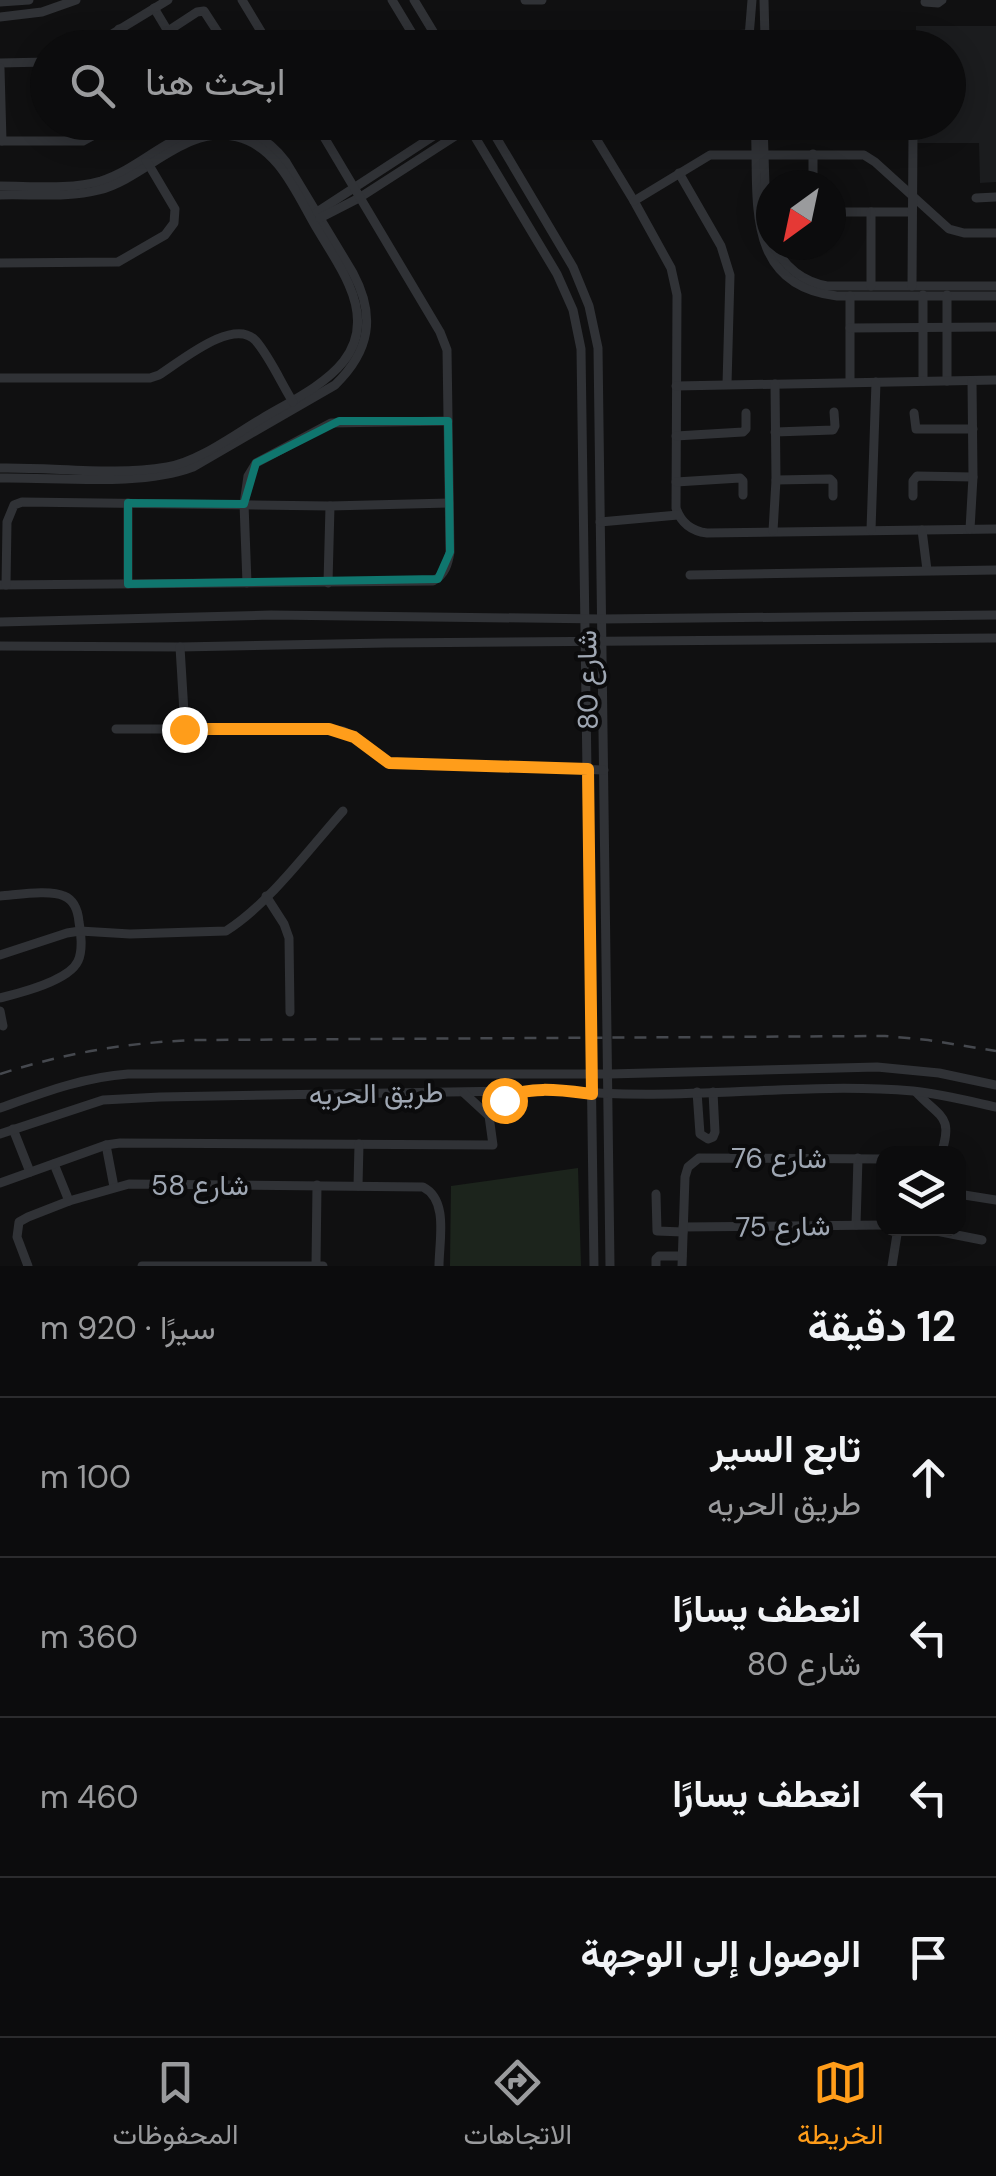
<!DOCTYPE html>
<html lang="ar">
<meta charset="utf-8">
<style>
:root{--surface:#0c0c0d;--page:#1a1a1b;--text:#f1f3f6;--muted:#9a9b9d;--line:#2c2c2e;--accent:#ff9d1a}
body{margin:0;font-family:"DM Sans",Vazirmatn,sans-serif;background:var(--page);color:var(--text);direction:rtl}
.controls{position:absolute;right:30px;bottom:30px;display:grid;overflow:hidden;border-radius:20px;box-shadow:0 5px 25px #0003}
.controls button{width:90px;height:90px;display:grid;place-items:center;padding:0;border:0;border-bottom:2px solid var(--line);background:var(--surface);color:var(--text);font:50px sans-serif}
.compass{position:absolute;left:756px;top:170px;width:90px;height:90px;border-radius:50%;background:var(--surface);box-shadow:0 5px 25px #0003;rotate:213deg}
.stop{position:absolute;width:30px;height:30px;margin:-22px;border:8px solid #ff9d1a;border-radius:50%;background:#fff}
.stop.end{background:#ff9d1a;border-color:#fff;box-shadow:0 2px 10px #0008}
.list{margin:0;padding:0;list-style:none}
h2{display:flex;justify-content:space-between;align-items:center;height:130px;margin:0;padding:0 40px;font-size:42px}
h2 small{font-size:32px;font-weight:400;color:var(--muted)}
.list li{display:grid;grid-template-columns:65px 1fr auto;gap:30px;align-items:center;box-sizing:border-box;height:160px;padding:0 40px;border-top:2px solid var(--line)}
.list b{display:block;font-size:38px;white-space:nowrap}
.list p{margin:0;font-size:32px;white-space:nowrap;color:var(--muted)}
.list em{font-size:32px;font-style:normal;color:var(--muted)}
.icon{flex:none;width:55px;height:55px;fill:none;stroke:currentColor;stroke-width:2;stroke-linecap:round;stroke-linejoin:round}
.map{position:relative;flex:none;width:996px;height:1266px;overflow:hidden;direction:ltr}
.search{position:absolute;background:var(--surface);box-shadow:0 5px 25px #0003;left:30px;right:30px;top:30px;height:110px;display:flex;align-items:center;gap:25px;box-sizing:border-box;padding:0 35px;border-radius:55px;color:var(--muted);font-size:38px}
.sheet{height:770px;background:var(--surface)}
nav{display:flex;justify-content:space-around;align-items:center;box-sizing:border-box;height:140px;border-top:2px solid var(--line);background:var(--surface);font-size:28px;color:var(--muted)}
nav a{display:grid;justify-items:center;gap:5px}
nav .on{color:var(--accent)}
.map>svg:first-child{display:block}
.built{fill:#1b1c1e}
.green{fill:#1c241c}
.lines{fill:none;stroke-linecap:round;stroke-linejoin:round}
.minor{stroke:#303236;stroke-width:9}
.rail{stroke:#45484e;stroke-width:2.5;stroke-dasharray:12 10;stroke-linecap:butt}
.route{stroke:#ff9d1a;stroke-width:12}
.marked{fill:none;stroke:#0f766e;stroke-width:8;stroke-linejoin:round}
.labels{text-anchor:middle;stroke-width:8;stroke-linejoin:round;paint-order:stroke}
.street-label{font-size:28px;fill:#9fa7b3;stroke:#0b0b0c}
</style>
<div class="map">
<svg width="996" height="1266" viewBox="0 0 996 1266">
<rect width="100%" height="100%" fill="#101011"/>
<path class="built" d="M 916,26 L 996,26 L 996,182 L 980,183 L 979,143 L 917,143 L 917,123 L 948,122 L 948,48 L 916,47 Z"/>
<path class="green" d="M 578,1168 L 581,1266 L 450,1266 L 451,1186 Z"/>
<g class="lines">
<g class="minor">
<path d="M 242,0 L 271,48"/>
<path d="M 392,0 L 421,48"/>
<path d="M 414,0 L 443,48"/>
<path d="M 525,0 L 542,0"/>
<path d="M 0,2 L 29,0"/>
<path d="M 925,2 L 938,3 L 942,0"/>
<path d="M 154,8 L 178,48"/>
<path d="M 0,17 L 42,12 L 76,0"/>
<path d="M 119,29 L 129,48"/>
<path d="M 168,31 L 197,12 L 204,11 L 228,48"/>
<path d="M 749,37 L 752,0"/>
<path d="M 763,41 L 765,39 L 764,0"/>
<path d="M 89,48 L 168,0"/>
<path d="M 243,48 L 264,35"/>
<path d="M 595,48 L 607,42 L 624,40 L 750,34 L 765,39"/>
<path d="M 689,48 L 759,45"/>
<path d="M 43,62 L 43,112"/>
<path d="M 0,63 L 47,62"/>
<path d="M 0,68 L 2,141"/>
<path d="M 466,122 L 557,274 L 573,310 L 581,349 L 594,1266"/>
<path d="M 487,122 L 573,267 L 589,306 L 598,348 L 610,1266"/>
<path d="M 586,122 L 634,201 L 671,268 L 677,295 L 676,508 C 681,523 691,531 707,533 L 996,529"/>
<path d="M 755,122 C 760,192 740,285 837,296 L 996,296"/>
<path d="M 763,122 L 766,219 L 771,241"/>
<path d="M 0,141 L 83,141 L 118,122"/>
<path d="M 679,173 L 721,246 L 730,275 L 727,384"/>
<path d="M 813,185 L 813,154"/>
<path d="M 0,186 C 32,186 70,190 101,181 C 151,165 185,113 243,130 C 262,136 275,147 286,162 L 353,273 C 376,316 370,351 335,385 L 193,467 C 140,487 58,477 0,478"/>
<path d="M 0,195 C 32,194 68,198 99,190 C 146,178 185,124 237,137 C 280,147 298,198 319,232 C 329,249 341,266 349,285 C 382,360 315,387 261,419 C 234,435 198,462 167,467 C 113,476 55,467 0,468"/>
<path d="M 976,198 L 996,197"/>
<path d="M 634,201 L 710,155 L 864,155 L 875,162 L 949,229 L 964,233 L 996,233"/>
<path d="M 317,212 L 455,122"/>
<path d="M 831,212 L 912,212"/>
<path d="M 320,218 L 359,198 L 477,122"/>
<path d="M 773,245 C 786,268 802,281 827,286 L 996,286"/>
<path d="M 0,263 L 118,262 L 165,235 L 174,223 L 175,209 L 146,160"/>
<path d="M 871,286 L 871,212"/>
<path d="M 912,286 L 913,134"/>
<path d="M 850,296 L 850,382"/>
<path d="M 850,328 L 996,327"/>
<path d="M 0,378 L 150,378 L 159,375 C 180,362 234,316 256,341 C 271,359 281,383 293,402"/>
<path d="M 923,381 L 923,295"/>
<path d="M 947,381 L 947,295"/>
<path d="M 676,386 L 996,380"/>
<path d="M 914,413 L 916,429 L 973,429"/>
<path d="M 775,432 L 833,430 L 835,426 L 834,412"/>
<path d="M 676,436 L 743,432 L 746,429 L 746,413"/>
<path d="M 776,480 L 830,479 L 833,482 L 833,496"/>
<path d="M 676,482 L 740,478 L 743,481 L 743,495"/>
<path d="M 913,496 L 913,481 L 917,476 L 973,477"/>
<path d="M 600,522 L 678,515"/>
<path d="M 970,529 L 973,477 L 972,381"/>
<path d="M 871,530 L 876,382"/>
<path d="M 922,530 L 927,570"/>
<path d="M 773,531 L 776,480 L 775,384"/>
<path d="M 690,575 L 996,570"/>
<path d="M 247,583 L 244,504 L 248,476 L 256,463 L 331,423 L 448,421"/>
<path d="M 328,583 L 330,506"/>
<path d="M 128,584 L 128,503"/>
<path d="M 0,585 L 433,581 C 445,575 448,564 450,552 L 447,350 L 440,332 L 315,122"/>
<path d="M 6,585 L 7,522 L 14,505 L 22,502 L 330,506 L 449,503"/>
<path d="M 0,622 L 271,615 L 602,619 L 996,615"/>
<path d="M 0,646 L 180,647 L 386,643 L 996,638"/>
<path d="M 180,647 L 185,729"/>
<path d="M 116,729 L 329,729 L 343,731 L 354,737 L 389,763 L 604,770"/>
<path d="M 0,896 C 16,895 50,889 64,896 C 74,900 78,911 79,922 C 81,932 83,951 78,961 C 69,981 20,993 0,998"/>
<path d="M 266,896 L 284,924 L 289,938 L 290,1012"/>
<path d="M 0,955 L 67,933 L 80,931 L 130,934 L 226,931 C 269,904 309,849 343,811"/>
<path d="M 0,1011 L 3,1026"/>
<path d="M 697,1092 L 700,1134 L 708,1139 L 713,1137 L 715,1132 L 713,1092"/>
<path d="M 916,1092 C 940,1118 954,1115 941,1154"/>
<path d="M 0,1108 C 42,1093 84,1077 128,1074 L 609,1074 L 877,1067 L 939,1073 L 996,1085"/>
<path d="M 489,1116 L 512,1093"/>
<path d="M 13,1129 L 30,1172"/>
<path d="M 0,1134 L 103,1100 L 160,1097 L 562,1090 C 678,1103 797,1081 913,1091 C 941,1094 969,1101 996,1107"/>
<path d="M 106,1145 L 114,1187"/>
<path d="M 54,1164 L 69,1201"/>
<path d="M 0,1183 L 106,1145 L 120,1143 L 493,1145 L 489,1116 L 464,1093"/>
<path d="M 358,1186 L 359,1144"/>
<path d="M 656,1194 L 657,1231 L 683,1232"/>
<path d="M 958,1194 L 996,1200"/>
<path d="M 856,1225 L 858,1158"/>
<path d="M 683,1227 L 884,1225"/>
<path d="M 921,1228 L 982,1240"/>
<path d="M 316,1265 L 317,1185"/>
<path d="M 28,1266 L 17,1237 L 19,1222 L 28,1217 L 69,1201 L 129,1184 L 423,1187 C 449,1200 439,1241 439,1266"/>
<path d="M 142,1266 L 323,1266"/>
<path d="M 656,1266 L 656,1259 L 659,1256 L 682,1256"/>
<path d="M 682,1266 L 685,1177 L 688,1167 L 699,1158 L 884,1159"/>
<path d="M 892,1266 L 898,1228"/>
</g>
<path class="rail" d="M 0,1074 C 65,1053 129,1042 198,1040 L 885,1036 L 928,1040 L 996,1051"/>
</g>
<g class="lines">
<path class="route" d="M 184,729 L 329,729 L 354,737 L 389,763 L 588,769 L 592,1094 C 568,1091 524,1084 504,1100"/>
</g>
<path class="marked" d="M 339,421 L 448,421 L 450,552 L 438,579 L 128,584 L 128,503 L 244,504 L 256,463 Z"/>
<g class="labels">
<g class="street-label">
<text transform="translate(587 680) rotate(-91)" y="10">شارع 80</text>
<text transform="translate(376 1093) rotate(-1)" y="10">طريق الحريه</text>
<text x="779" y="1168">شارع 76</text>
<text x="200" y="1195">شارع 58</text>
<text transform="translate(783 1226) rotate(-1)" y="10">شارع 75</text>
</g>
</g>
</svg>
<div class="controls">
<button><svg class="icon" aria-label="layers" viewBox="0 0 24 24"><path d="M12 4l9 5-9 5-9-5zM3 14l9 5 9-5"/></svg></button>
</div>
<svg class="compass" viewBox="-18 -18 36 36"><path d="M0-13l5 13h-10z" fill="#e53935"/><path d="M0 13l5-13h-10z" fill="#9a9b9d"/></svg>
<div class="stop" style="left:504px;top:1100px"></div>
<div class="stop end" style="left:184px;top:729px"></div>
<div class="search"><svg class="icon" aria-label="search" viewBox="0 0 24 24"><circle cx="10" cy="10" r="6"/><path d="M15 15l6 6"/></svg>ابحث هنا</div>
</div>
<section class="sheet">
<h2>12 دقيقة<small>سيرًا · 920 m</small></h2>
<ul class="list">
<li><svg class="icon" aria-label="ahead" viewBox="0 0 24 24"><path d="M12 20V5M6 11l6-6 6 6"/></svg><div><b>تابع السير</b><p>طريق الحريه</p></div><em>100 m</em></li>
<li><svg class="icon" aria-label="left" viewBox="0 0 24 24"><path d="M17 20v-9H6M10 6l-5 5 5 5"/></svg><div><b>انعطف يسارًا</b><p>شارع 80</p></div><em>360 m</em></li>
<li><svg class="icon" aria-label="left" viewBox="0 0 24 24"><path d="M17 20v-9H6M10 6l-5 5 5 5"/></svg><div><b>انعطف يسارًا</b></div><em>460 m</em></li>
<li><svg class="icon" aria-label="arrive" viewBox="0 0 24 24"><path d="M6 21V4h12l-3 4 3 4H6"/></svg><div><b>الوصول إلى الوجهة</b></div></li>
</ul>
</section>
<nav>
<a class="on"><svg class="icon" aria-label="map" viewBox="0 0 24 24"><path d="M3 6l6-2 6 2 6-2v14l-6 2-6-2-6 2zM9 4v14M15 6v14"/></svg>الخريطة</a>
<a><svg class="icon" aria-label="directions" viewBox="0 0 24 24"><path d="M12 3l9 9-9 9-9-9zM9 14v-3h6M13 9l2 2-2 2"/></svg>الاتجاهات</a>
<a><svg class="icon" aria-label="saved" viewBox="0 0 24 24"><path d="M7 4h10v16l-5-4-5 4z"/></svg>المحفوظات</a>
</nav>
